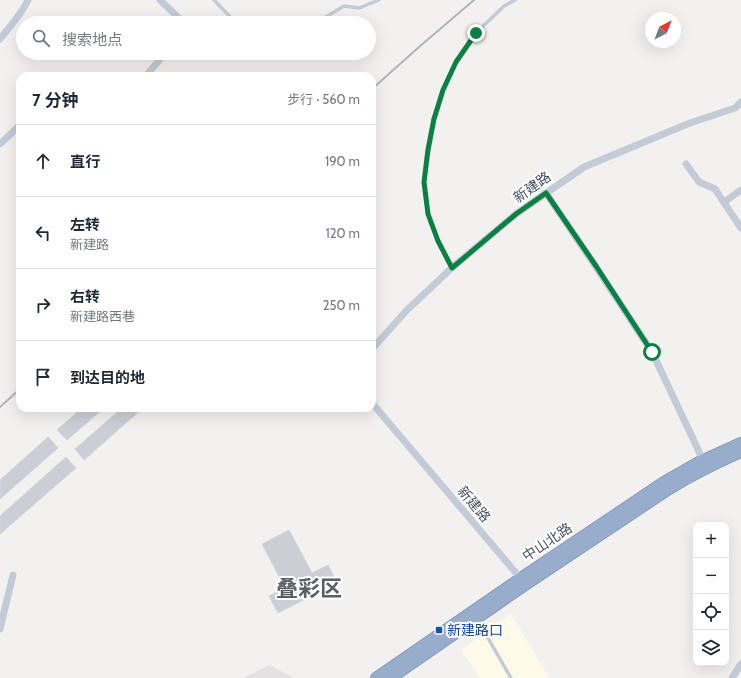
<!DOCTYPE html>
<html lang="zh">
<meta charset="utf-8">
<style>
:root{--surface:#fff;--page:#f6f6f7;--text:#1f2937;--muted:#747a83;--line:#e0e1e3}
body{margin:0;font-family:Cabin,"Noto Sans SC",sans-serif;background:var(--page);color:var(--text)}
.controls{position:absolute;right:12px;bottom:12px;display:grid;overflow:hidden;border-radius:8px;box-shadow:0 4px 16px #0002}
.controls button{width:36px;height:36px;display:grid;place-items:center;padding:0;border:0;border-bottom:1px solid var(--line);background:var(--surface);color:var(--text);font:20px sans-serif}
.compass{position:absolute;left:645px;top:12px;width:36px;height:36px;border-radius:50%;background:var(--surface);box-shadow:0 4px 16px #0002;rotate:42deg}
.stop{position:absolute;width:12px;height:12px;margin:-9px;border:3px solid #0b8043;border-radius:50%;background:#fff}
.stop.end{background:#0b8043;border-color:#fff;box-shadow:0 1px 4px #0008}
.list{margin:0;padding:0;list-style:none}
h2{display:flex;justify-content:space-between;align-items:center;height:52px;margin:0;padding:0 16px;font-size:17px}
h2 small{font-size:13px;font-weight:400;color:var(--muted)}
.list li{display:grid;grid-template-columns:26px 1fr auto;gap:12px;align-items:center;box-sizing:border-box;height:72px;padding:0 16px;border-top:1px solid var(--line)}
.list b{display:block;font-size:15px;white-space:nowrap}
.list p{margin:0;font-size:13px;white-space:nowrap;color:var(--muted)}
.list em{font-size:13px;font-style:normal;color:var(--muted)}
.icon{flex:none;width:22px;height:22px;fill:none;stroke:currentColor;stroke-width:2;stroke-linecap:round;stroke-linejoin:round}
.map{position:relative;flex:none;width:741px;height:678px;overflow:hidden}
.search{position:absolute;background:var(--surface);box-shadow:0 4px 16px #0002;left:16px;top:16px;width:360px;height:44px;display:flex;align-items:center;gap:10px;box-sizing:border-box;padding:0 14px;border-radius:22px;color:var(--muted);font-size:15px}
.panel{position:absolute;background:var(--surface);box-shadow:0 4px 16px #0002;left:16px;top:72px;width:360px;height:340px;border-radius:12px}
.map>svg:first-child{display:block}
.commercial{fill:#fefae9}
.education{fill:#e4e1e2}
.building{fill:#ccced6;stroke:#d3d5dc}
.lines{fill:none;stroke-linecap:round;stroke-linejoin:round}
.trunk-casing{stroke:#6e87b0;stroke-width:12}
.service{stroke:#c2cbd6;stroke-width:3.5}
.minor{stroke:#c2cbd6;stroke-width:7}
.trunk{stroke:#98accb;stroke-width:11}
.rail{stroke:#b1b4bb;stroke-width:2}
.route{stroke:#0b8043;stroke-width:5}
.transit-dot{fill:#1a4fb4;stroke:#fff;stroke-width:1.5}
.labels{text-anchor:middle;stroke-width:4;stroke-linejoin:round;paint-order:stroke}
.street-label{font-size:14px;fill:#465160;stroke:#fff}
.transit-label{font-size:14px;fill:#164399;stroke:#fff;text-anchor:start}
.town-label{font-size:22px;font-weight:bold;fill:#5c5f66;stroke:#fff}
</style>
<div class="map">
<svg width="741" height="678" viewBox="0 0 741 678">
<rect width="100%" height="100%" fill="#f3f0f0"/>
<path class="commercial" d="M 511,614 L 549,678 L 480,678 L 461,650 Z"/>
<path class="education" d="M 269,665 L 294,678 L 243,678 Z"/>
<g class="building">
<path d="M 82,408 L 104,408 L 67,440 L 57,430 Z"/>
<path d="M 122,408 L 143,408 L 84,460 L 75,449 Z"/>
<path d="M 48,437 L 58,448 L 0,499 L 0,480 Z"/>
<path d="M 66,457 L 76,468 L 0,534 L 0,516 Z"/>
<path d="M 289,530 L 312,573 L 328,565 L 337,583 L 278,613 L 269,596 L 285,588 L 262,544 Z"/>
</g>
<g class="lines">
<g class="trunk-casing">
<g id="trunk">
<path d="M 376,678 L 521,578 L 664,482 L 699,462 L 741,443"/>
<path d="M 391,678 L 525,585 L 669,489 C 692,475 716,463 741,452"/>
</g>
</g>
<g class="service">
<path d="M 214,0 L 236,23"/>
<path d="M 316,23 L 344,6 L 359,8 L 379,0"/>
<path d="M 452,268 L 438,241 L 428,214 L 424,182 L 427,150 L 433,119 L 443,90 L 456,62 L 476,33 L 504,6 L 515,0"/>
<path d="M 477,619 L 511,678"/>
</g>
<g class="minor">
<path d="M 160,0 L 184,23"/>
<path d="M 0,39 C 10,26 21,15 28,0"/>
<path d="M 146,76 L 165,53"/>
<path d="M 0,144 L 20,125"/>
<path d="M 686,164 L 699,182 L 715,189 L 741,228"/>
<path d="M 546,193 L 596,267 L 652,352 L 703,460"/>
<path d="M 724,202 L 741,190"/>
<path d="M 372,349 L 407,310 L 455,265 L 516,214 L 584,167 L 690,123 L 735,108 L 741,102"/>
<path d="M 372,403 L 522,580"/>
<path d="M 0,629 L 13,575"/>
<path d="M 732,678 L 741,664"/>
</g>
<use href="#trunk" class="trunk"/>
<g class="rail">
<path d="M 372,89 L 419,47 L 474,0"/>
<path d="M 0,407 L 20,389"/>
</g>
</g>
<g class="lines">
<path class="route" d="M 476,33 L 456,62 L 443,90 L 434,119 L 428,150 L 424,182 L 428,214 L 438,241 L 452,268 L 516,214 L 546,193 L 596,266 L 652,352"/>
</g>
<rect class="transit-dot" x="435" y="626" width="8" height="8" rx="2"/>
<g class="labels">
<g class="street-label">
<text transform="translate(532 187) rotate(-35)" y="5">新建路</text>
<text transform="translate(474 504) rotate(50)" y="5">新建路</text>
<text transform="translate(547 542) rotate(-34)" y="5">中山北路</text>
</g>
<g class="transit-label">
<text x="447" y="635">新建路口</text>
</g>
<g class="town-label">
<text x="309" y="596">叠彩区</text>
</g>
</g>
</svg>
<div class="controls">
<button>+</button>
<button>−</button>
<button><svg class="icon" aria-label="locate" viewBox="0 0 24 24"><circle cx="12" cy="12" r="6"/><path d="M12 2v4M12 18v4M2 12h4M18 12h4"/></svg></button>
<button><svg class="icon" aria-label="layers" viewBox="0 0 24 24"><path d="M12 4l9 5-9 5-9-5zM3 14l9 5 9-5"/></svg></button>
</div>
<svg class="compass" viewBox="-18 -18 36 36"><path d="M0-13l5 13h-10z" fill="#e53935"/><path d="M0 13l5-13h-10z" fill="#747a83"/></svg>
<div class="stop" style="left:652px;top:352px"></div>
<div class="stop end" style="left:476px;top:33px"></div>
<div class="search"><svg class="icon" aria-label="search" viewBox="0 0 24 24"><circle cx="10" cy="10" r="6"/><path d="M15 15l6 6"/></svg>搜索地点</div>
<section class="panel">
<h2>7 分钟<small>步行 · 560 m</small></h2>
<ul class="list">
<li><svg class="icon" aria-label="ahead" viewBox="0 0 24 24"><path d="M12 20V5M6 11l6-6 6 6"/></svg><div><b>直行</b></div><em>190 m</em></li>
<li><svg class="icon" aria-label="left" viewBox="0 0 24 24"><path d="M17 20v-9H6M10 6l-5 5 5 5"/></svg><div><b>左转</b><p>新建路</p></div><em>120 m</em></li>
<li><svg class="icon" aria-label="right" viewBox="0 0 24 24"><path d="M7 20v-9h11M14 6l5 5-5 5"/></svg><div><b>右转</b><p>新建路西巷</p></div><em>250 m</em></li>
<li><svg class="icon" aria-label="arrive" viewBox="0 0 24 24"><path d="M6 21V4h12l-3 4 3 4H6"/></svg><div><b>到达目的地</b></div></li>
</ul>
</section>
</div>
